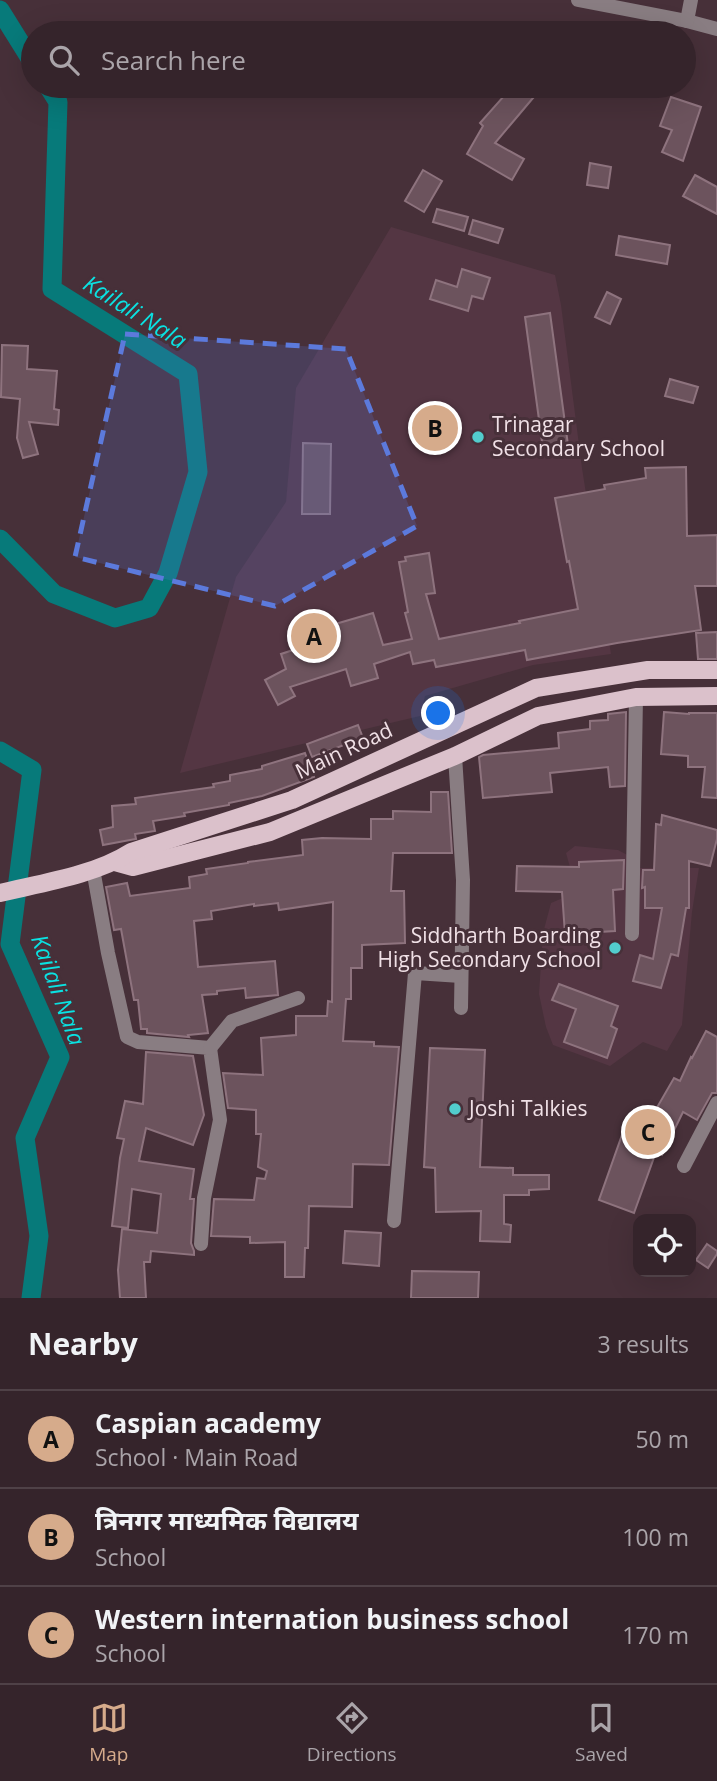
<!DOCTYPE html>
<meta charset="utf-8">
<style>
:root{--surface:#35242b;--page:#3d2c33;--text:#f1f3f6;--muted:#aaa4a9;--line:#4f4147;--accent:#d6ab8b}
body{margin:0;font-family:"Open Sans","Noto Sans Devanagari",sans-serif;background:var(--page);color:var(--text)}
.controls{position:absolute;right:21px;bottom:21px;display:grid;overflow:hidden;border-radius:14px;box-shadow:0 7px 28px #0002}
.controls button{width:63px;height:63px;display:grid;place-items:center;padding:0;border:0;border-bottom:2px solid var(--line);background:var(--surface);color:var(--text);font:35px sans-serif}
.you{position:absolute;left:439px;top:714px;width:24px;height:24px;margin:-18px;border:5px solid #fff;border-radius:50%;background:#1a73e8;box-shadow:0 0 0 10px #1a73e833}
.badge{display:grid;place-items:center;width:46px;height:46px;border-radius:50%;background:var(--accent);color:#111;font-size:23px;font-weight:700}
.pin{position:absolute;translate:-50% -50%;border:4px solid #fff;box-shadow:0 2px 7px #0006}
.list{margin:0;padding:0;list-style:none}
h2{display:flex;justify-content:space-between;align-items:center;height:91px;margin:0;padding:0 28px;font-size:30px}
h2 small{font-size:23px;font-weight:400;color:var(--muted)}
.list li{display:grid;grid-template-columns:46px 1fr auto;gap:21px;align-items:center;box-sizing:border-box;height:98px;padding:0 28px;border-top:2px solid var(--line)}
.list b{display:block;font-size:26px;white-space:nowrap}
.list p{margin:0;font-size:23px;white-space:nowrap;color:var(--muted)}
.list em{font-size:23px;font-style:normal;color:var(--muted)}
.icon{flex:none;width:38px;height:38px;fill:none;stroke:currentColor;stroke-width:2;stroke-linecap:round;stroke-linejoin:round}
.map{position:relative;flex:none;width:717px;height:1298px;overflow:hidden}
.search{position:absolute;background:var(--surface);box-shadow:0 7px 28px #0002;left:21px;right:21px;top:21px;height:77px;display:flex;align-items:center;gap:18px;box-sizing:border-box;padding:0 24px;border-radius:38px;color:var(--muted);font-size:26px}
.sheet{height:385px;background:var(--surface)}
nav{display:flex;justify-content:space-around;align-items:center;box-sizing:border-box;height:98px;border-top:2px solid var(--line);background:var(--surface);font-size:19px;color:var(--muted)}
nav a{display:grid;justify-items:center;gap:4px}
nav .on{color:var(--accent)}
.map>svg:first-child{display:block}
.built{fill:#543643}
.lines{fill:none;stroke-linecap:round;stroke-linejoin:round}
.canal{stroke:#077a7a;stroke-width:19}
.building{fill:#6c535d;stroke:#8e737e;stroke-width:2}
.street{stroke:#897d82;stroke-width:14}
.primary{stroke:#dbc1cb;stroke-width:18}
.marked{fill:#5c7adc;fill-opacity:0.2;stroke:#5c7adc;stroke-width:5;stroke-dasharray:14 9;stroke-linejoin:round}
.poi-dot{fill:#52cdcd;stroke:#473039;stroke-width:2.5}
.labels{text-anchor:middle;stroke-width:6;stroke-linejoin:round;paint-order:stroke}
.poi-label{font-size:21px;fill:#f0e0e6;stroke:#473039;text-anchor:start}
.street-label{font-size:21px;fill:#f0e0e6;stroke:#473039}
.water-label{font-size:23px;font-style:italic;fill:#0ae2e2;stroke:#473039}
</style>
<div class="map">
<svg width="717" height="1298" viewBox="0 0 717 1298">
<rect width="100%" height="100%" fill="#473039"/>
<g class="built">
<path d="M 391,227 L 555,275 L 561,305 L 582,468 L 611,654 L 533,665 L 425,696 L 420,716 L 180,773 L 236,577 L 286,502 L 296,388 Z"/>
<path d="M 575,846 L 618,850 L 631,857 L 639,868 L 699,868 L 692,912 L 682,1025 L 667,1051 L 643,1042 L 610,1066 L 553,1045 L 546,1027 L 539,994 L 543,933 L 551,903 L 577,892 L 566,853 Z"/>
</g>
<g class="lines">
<g class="canal">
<path d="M 0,10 L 33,63"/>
<path d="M 0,539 L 54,594 L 115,618 L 149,608 L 168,573 L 198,472 L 188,374 L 52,289 L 58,102 L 48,86"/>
<path d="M 0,751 L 32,770 L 10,944 L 60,1057 L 25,1138 L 39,1236 L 31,1298"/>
</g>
</g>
<g class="building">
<path d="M 513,86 L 519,86 L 533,98 L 495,143 L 524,159 L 512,180 L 467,154 L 483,126 L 480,123 Z"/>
<path d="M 671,97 L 701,107 L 683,161 L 662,152 L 672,130 L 660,126 Z"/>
<path d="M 590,163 L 611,167 L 608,188 L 587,185 Z"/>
<path d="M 423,170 L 442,181 L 424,212 L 405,201 Z"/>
<path d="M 695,175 L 717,187 L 717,214 L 683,196 Z"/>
<path d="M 437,209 L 468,217 L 464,231 L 433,222 Z"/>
<path d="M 473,220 L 503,229 L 498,243 L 469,234 Z"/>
<path d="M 619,236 L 670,245 L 667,264 L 616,255 Z"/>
<path d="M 462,269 L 490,278 L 483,299 L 472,296 L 468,311 L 430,299 L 436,280 L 457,287 Z"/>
<path d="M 607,292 L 621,299 L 610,324 L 595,317 Z"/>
<path d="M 550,313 L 568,445 L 543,449 L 525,317 Z"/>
<path d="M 2,345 L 28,346 L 27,369 L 57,371 L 54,409 L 59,410 L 58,425 L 29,422 L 38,454 L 23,458 L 17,438 L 20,399 L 1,397 Z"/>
<path d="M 670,379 L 698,387 L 693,403 L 665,396 Z"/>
<path d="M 303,443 L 331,444 L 330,514 L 302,514 Z"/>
<path d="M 686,467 L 687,536 L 717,535 L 717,586 L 695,586 L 701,630 L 617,643 L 527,660 L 525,650 L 436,667 L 434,660 L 413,664 L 410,652 L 374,664 L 378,678 L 351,686 L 346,669 L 290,687 L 295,696 L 278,705 L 265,680 L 286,669 L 281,654 L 336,636 L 332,625 L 373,613 L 383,645 L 412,639 L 405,613 L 408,612 L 399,562 L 406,561 L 405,557 L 429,553 L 435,593 L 426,594 L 439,639 L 520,623 L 519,621 L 578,609 L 569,561 L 567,562 L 555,498 L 605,489 L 604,485 L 646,478 L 645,468 Z"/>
<path d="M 717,632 L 717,659 L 698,659 L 696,633 Z"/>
<path d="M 626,712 L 625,786 L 610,787 L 608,767 L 550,773 L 552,792 L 483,798 L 479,757 L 483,755 L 559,748 L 558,733 L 590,729 L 590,721 L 608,720 L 608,714 Z"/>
<path d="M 664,712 L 689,714 L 689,713 L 717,713 L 717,798 L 702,797 L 705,767 L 688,767 L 688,756 L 661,754 Z"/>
<path d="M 358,725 L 363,738 L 312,757 L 307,744 Z"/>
<path d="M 305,753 L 314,777 L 262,796 L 229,803 L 229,805 L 184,813 L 185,816 L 153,821 L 155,831 L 135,834 L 136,839 L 130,840 L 103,845 L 100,830 L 113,827 L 112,806 L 136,804 L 135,798 L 214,787 L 213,784 L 230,781 L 230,775 L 262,769 L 262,766 Z"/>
<path d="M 431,792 L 448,792 L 452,853 L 393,853 L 391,891 L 404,891 L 405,943 L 362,945 L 362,968 L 351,968 L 351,999 L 346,999 L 343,1041 L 374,1042 L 374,1046 L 399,1047 L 389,1165 L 353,1164 L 352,1207 L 309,1206 L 308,1248 L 305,1248 L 304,1277 L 285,1277 L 285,1242 L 250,1243 L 250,1237 L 211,1236 L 214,1199 L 254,1200 L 257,1178 L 265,1179 L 267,1171 L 258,1167 L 261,1134 L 256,1134 L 256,1110 L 228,1108 L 223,1073 L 263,1075 L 261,1038 L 296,1035 L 296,1016 L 327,1016 L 328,1001 L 332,1002 L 333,902 L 279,910 L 278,903 L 254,906 L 254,904 L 211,911 L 212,919 L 194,921 L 198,967 L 275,961 L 278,995 L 246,998 L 245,988 L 217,991 L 217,994 L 202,995 L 208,1033 L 188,1035 L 189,1037 L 147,1033 L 147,1029 L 141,1029 L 138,1000 L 134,1000 L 121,929 L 114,930 L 106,887 L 127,883 L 130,896 L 190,888 L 189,877 L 207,874 L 206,869 L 248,863 L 248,862 L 303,855 L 302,840 L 322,838 L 371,839 L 371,819 L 393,819 L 393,811 L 431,812 Z"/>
<path d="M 662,815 L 717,830 L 717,839 L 710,866 L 689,861 L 689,908 L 686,908 L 678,956 L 671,954 L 661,988 L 633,981 L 640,955 L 653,959 L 662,908 L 645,908 L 645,887 L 642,888 L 643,870 L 654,870 L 656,824 L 661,825 Z"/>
<path d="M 624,860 L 623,889 L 613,890 L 615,931 L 565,934 L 562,892 L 516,891 L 517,866 L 579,867 L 579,862 Z"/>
<path d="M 559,984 L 618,1006 L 611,1026 L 617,1029 L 607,1058 L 564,1042 L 576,1009 L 552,1000 Z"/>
<path d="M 706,1031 L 717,1037 L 717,1093 L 712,1093 L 697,1120 L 683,1112 L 662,1155 L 656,1152 L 634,1213 L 599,1200 L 622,1135 L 634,1110 L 651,1118 L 674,1078 L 680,1081 L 691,1057 L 692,1058 Z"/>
<path d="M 430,1048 L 485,1050 L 480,1167 L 513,1168 L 513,1175 L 549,1175 L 549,1189 L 529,1190 L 529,1195 L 504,1195 L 504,1224 L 511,1225 L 510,1242 L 480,1241 L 481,1211 L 436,1212 L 435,1168 L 424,1167 Z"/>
<path d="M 146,1052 L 193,1056 L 204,1115 L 193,1145 L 146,1128 L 139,1161 L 194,1169 L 190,1199 L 194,1199 L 191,1243 L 194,1251 L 194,1255 L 151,1251 L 150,1262 L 144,1262 L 146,1298 L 120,1298 L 118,1270 L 122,1229 L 157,1233 L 161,1194 L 132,1189 L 128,1228 L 112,1226 L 120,1158 L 124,1139 L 117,1138 L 125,1101 L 143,1104 Z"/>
<path d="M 345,1231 L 381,1233 L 379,1266 L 343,1263 Z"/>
<path d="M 707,1244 L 717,1251 L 717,1254 L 708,1268 L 696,1260 Z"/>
<path d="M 412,1271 L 479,1272 L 478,1298 L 411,1298 Z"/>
</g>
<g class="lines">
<g class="street">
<path d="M 578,0 L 687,21 L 717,29"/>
<path d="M 687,21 L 691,0"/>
<path d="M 455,756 L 463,880 L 461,1008"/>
<path d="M 93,869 L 108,953 L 127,1037 L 138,1042 L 210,1048 L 220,1120 L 204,1198 L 201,1244"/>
<path d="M 632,934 L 636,697"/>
<path d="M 210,1048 L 232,1021 L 298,998"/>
<path d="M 684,1166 L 717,1103"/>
<path d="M 394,1221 L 415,973 L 461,976"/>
</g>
<g class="primary">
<path d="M 115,862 L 133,867 L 270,832 L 455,756 L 538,716 L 636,697 L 717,696"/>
<path d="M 0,893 C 42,883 95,875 131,852 L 292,800 L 536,688 L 648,670 L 717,670"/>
</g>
</g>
<path class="marked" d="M 125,334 L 346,349 L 417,526 L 275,606 L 75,557 Z"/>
<g class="poi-dot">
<circle cx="478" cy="437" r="7"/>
<circle cx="615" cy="948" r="7"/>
<circle cx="455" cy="1109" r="7"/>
</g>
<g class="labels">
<g class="poi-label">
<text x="492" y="432">Trinagar<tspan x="492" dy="24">Secondary School</tspan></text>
<text x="601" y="943" text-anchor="end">Siddharth Boarding<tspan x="601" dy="24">High Secondary School</tspan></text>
<text x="469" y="1116">Joshi Talkies</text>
</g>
<g class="street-label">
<text transform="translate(344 751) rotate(-25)" y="7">Main Road</text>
</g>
<g class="water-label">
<text transform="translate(135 312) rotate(32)" y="8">Kailali Nala</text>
<text transform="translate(58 990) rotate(70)" y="8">Kailali Nala</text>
</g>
</g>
</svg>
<div class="controls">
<button><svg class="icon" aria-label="locate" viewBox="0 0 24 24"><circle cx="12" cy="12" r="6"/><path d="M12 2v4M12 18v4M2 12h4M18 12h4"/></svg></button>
</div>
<div class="you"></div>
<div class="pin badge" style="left:314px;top:636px">A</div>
<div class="pin badge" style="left:435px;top:428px">B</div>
<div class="pin badge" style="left:648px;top:1132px">C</div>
<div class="search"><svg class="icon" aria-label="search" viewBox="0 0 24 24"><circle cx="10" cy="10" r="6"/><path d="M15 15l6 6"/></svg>Search here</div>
</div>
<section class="sheet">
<h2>Nearby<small>3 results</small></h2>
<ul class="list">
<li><span class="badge">A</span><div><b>Caspian academy</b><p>School · Main Road</p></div><em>50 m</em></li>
<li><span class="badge">B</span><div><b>त्रिनगर माध्यमिक विद्यालय</b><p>School</p></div><em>100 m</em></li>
<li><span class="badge">C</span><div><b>Western internation business school</b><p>School</p></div><em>170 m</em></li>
</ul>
</section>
<nav>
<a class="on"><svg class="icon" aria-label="map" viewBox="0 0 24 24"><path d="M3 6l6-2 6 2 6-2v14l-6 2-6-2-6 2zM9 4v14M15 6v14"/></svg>Map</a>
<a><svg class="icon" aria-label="directions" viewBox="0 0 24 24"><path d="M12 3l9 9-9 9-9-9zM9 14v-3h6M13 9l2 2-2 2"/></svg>Directions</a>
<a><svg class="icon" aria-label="saved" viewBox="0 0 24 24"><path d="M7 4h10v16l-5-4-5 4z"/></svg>Saved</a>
</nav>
